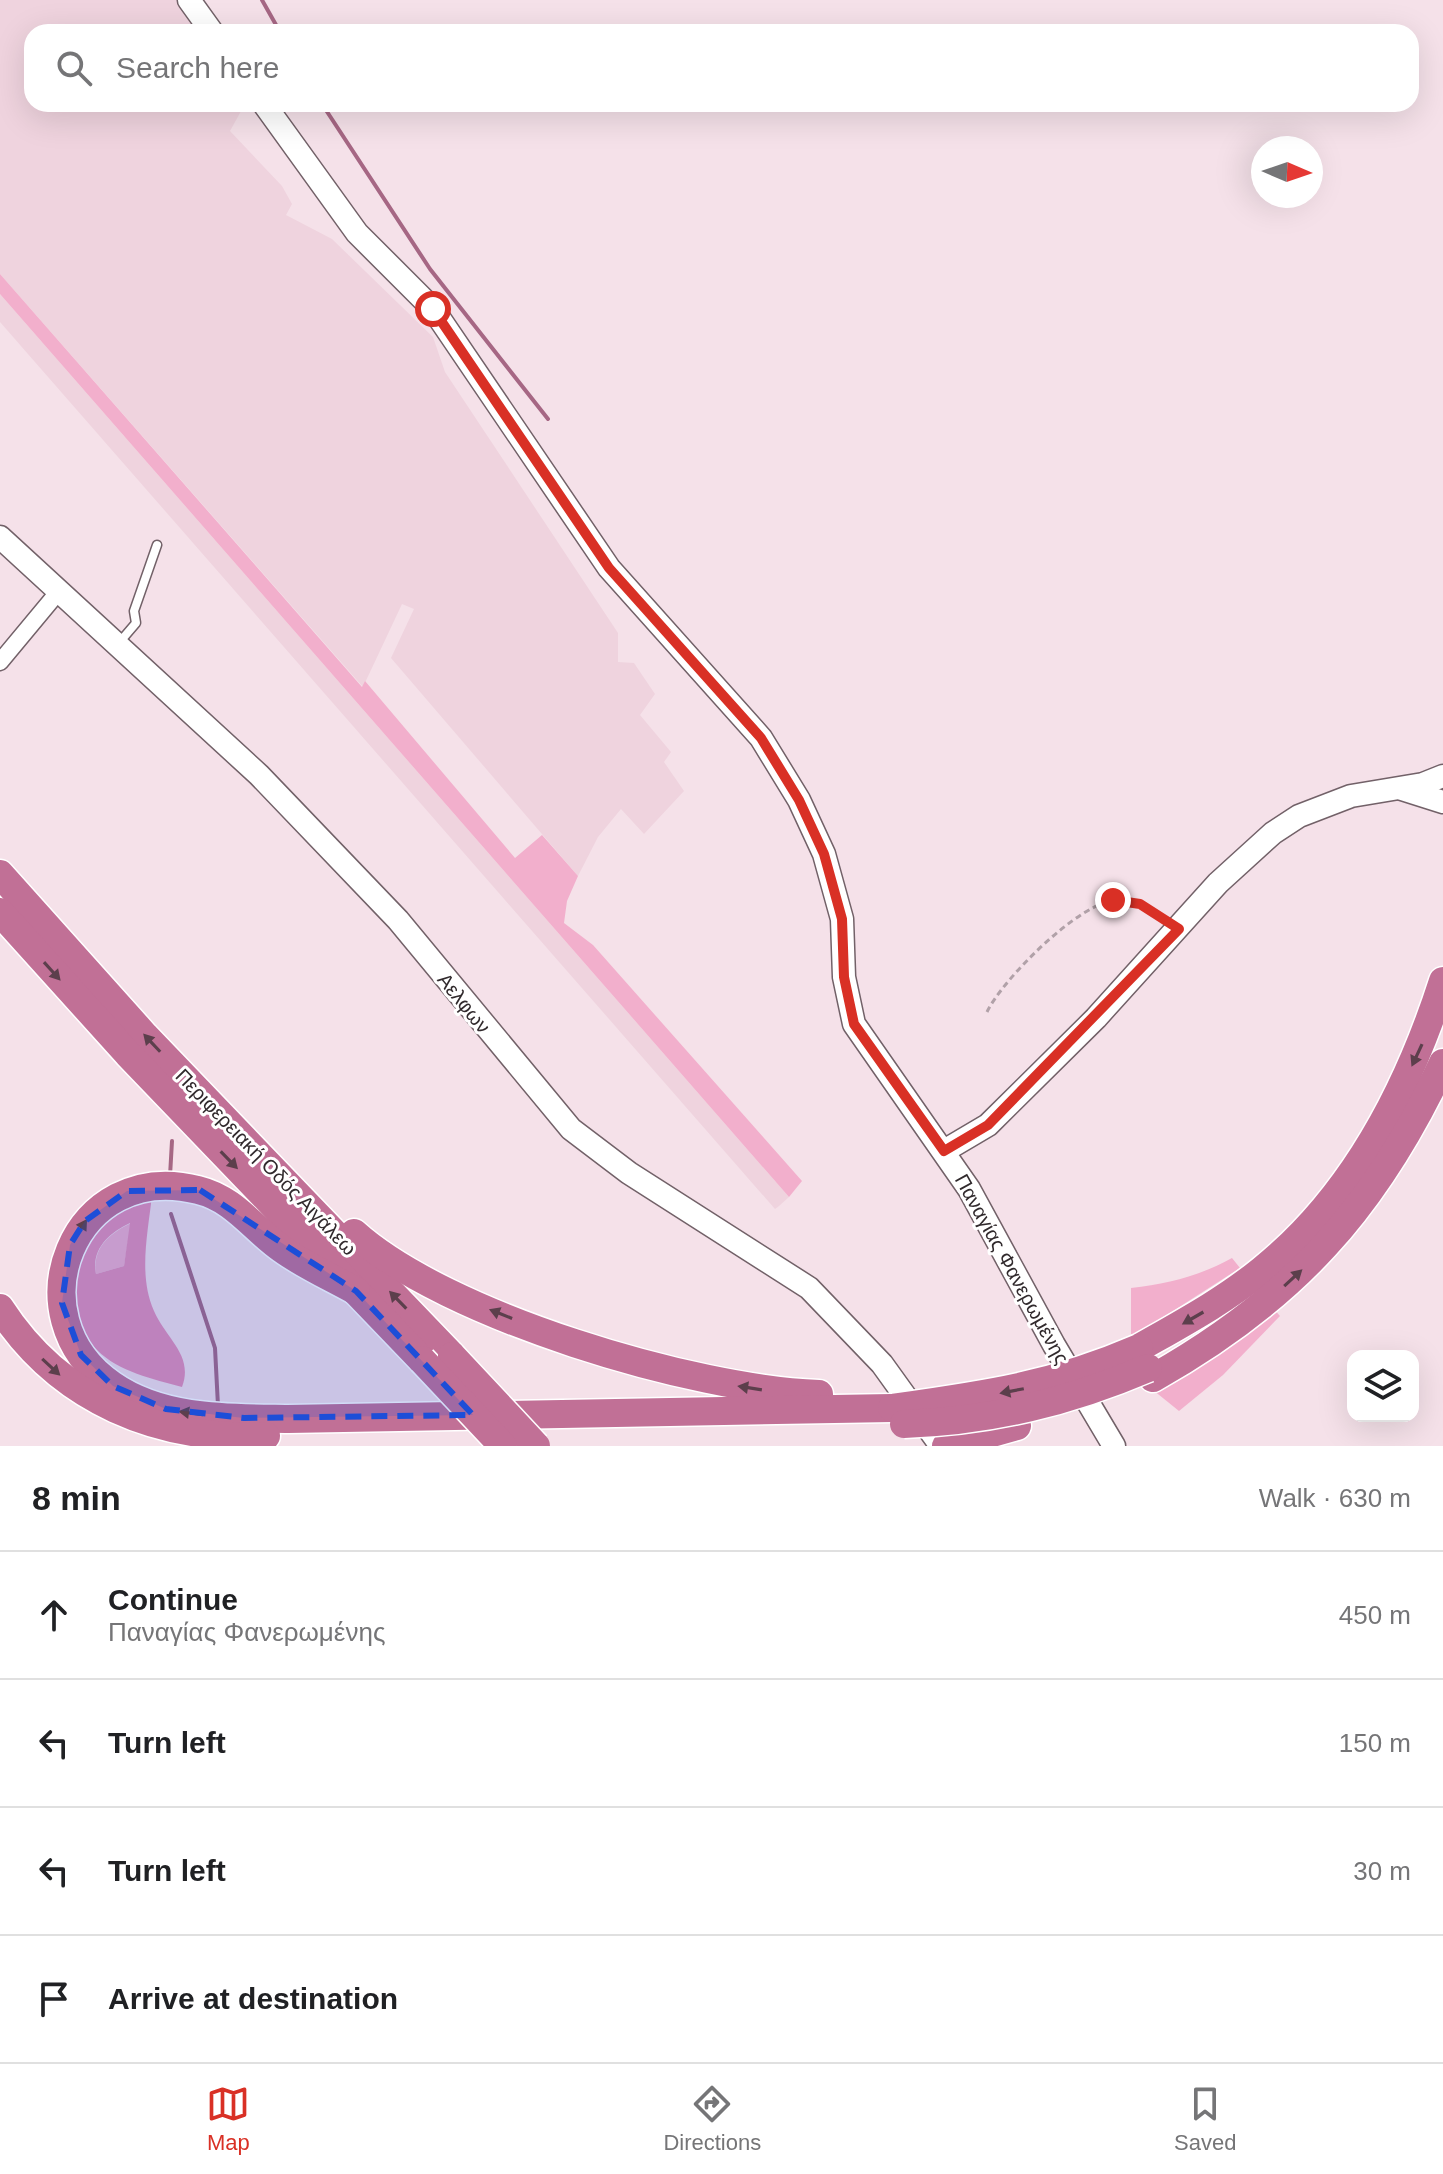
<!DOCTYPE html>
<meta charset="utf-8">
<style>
:root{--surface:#fff;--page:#f2f2f2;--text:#202124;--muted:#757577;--line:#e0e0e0;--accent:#d93025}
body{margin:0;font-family:Helvetica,sans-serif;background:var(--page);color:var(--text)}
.controls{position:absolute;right:24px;bottom:24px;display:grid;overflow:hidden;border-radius:16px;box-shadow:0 8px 32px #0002}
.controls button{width:72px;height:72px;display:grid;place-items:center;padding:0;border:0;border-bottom:2px solid var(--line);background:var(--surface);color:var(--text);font:40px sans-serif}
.compass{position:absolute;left:1251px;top:136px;width:72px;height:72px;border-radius:50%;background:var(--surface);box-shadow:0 8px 32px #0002;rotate:92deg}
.stop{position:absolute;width:24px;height:24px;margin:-18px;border:6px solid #d93025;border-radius:50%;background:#fff}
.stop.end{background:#d93025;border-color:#fff;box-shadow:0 2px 8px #0008}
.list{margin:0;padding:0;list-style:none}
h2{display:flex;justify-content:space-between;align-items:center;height:104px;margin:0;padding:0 32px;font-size:34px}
h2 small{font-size:26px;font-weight:400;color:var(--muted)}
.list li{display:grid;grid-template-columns:52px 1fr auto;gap:24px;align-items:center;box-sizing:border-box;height:128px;padding:0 32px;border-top:2px solid var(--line)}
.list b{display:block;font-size:30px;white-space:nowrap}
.list p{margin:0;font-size:26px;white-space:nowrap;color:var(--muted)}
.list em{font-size:26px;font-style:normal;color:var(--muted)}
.icon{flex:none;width:44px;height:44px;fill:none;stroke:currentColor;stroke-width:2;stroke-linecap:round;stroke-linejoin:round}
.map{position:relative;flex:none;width:1443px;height:1446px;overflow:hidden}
.search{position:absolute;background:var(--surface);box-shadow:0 8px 32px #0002;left:24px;right:24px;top:24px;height:88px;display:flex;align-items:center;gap:20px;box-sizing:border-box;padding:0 28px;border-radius:24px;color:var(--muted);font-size:30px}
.sheet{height:616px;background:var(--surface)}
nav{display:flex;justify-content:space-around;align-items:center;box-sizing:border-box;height:112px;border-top:2px solid var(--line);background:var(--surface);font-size:22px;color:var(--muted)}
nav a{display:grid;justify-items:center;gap:4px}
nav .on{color:var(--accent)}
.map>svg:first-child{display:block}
.built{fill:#efd3de}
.green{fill:#f2afcc}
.forest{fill:#e78fb7;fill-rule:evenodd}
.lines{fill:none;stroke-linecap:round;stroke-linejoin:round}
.stream{stroke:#a66784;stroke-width:4}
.lane-casing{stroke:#726168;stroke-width:11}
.street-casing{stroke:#726168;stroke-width:19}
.secondary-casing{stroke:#726168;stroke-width:25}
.highway-casing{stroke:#fff;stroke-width:31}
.path{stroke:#b1a1a8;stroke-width:3;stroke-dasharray:6 4;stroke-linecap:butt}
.lane{stroke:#fff;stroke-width:8}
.street{stroke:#fff;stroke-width:16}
.secondary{stroke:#fff;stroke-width:22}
.highway{stroke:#c17096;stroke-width:28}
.highway-bridge-casing{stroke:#fff;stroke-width:31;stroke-linecap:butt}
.highway-bridge{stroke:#c17096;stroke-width:28}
.oneway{fill:#5c3f4c}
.route{stroke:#d93025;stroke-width:10}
.marked{fill:#1d4ed8;fill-opacity:0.2;stroke:#1d4ed8;stroke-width:6;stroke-dasharray:16 10;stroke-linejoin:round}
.labels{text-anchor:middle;stroke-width:6;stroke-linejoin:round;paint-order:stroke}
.street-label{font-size:20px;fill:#312a2d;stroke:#fff}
</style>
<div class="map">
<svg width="1443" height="1446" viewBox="0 0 1443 1446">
<rect width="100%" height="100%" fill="#f5e1e9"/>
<g class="built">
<path d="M 0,0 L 178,0 L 201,32 L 32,32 L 32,104 L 245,104 L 230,131 L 282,186 L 292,204 L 286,215 L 332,239 L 433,337 L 445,372 L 618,633 L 618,662 L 634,663 L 655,694 L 640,715 L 671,752 L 664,762 L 684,791 L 644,834 L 621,809 L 598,837 L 578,876 L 391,658 L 414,609 L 402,604 L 363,687 L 0,274 Z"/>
<path d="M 0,294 L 789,1197 L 779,1206 L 775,1209 L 0,322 Z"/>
</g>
<g class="green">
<path d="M 0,274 L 362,687 L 365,681 L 515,858 L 542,835 L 578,876 L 567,901 L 564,923 L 593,945 L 802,1181 L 789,1197 L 0,294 Z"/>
<path d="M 131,1223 L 124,1266 L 96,1274 C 92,1248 109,1234 131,1223 Z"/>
<path d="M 1232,1258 L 1240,1268 L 1131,1338 L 1131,1288 C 1168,1284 1199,1276 1232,1258 Z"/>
<path d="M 1273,1308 L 1280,1316 L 1223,1375 L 1179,1411 L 1153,1390 Z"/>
</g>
<path class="forest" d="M 152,1195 C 148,1233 138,1275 154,1311 C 166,1339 194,1355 182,1387 C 153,1379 119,1372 97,1350 C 60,1314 72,1249 107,1216 C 117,1206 138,1201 152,1195 ZM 130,1223 L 124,1266 L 96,1274 C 91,1249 109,1233 130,1223 Z"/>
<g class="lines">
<g class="stream">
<path d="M 262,0 L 280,32"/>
<path d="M 322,104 L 430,269 L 548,419"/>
<path d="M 170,1176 L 172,1141"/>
<path d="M 171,1214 L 215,1348 L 218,1406"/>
</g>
<g class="lane-casing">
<path id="lane" d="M 118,644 L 136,623 L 134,611 L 157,545"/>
</g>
<g class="street-casing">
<path id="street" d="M 0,662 L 59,591"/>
</g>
<g class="secondary-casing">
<g id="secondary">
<path d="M 189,0 L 212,32"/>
<path d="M 264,104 L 357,233 L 433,309 L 609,568 L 761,738 L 799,800 L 824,854 L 842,919 L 844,977 L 854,1024 L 969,1189 L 1054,1345 L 1114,1446"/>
<path d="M 0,537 L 259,775 L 398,920 L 571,1129 L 629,1173 L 809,1288 L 882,1364 L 941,1446"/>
<path d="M 1402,789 L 1443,802"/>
<path d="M 944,1151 L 988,1125 L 1096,1018 L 1218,883 L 1273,833 L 1299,816 L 1351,796 L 1423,784 L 1443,776"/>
</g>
</g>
<g class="highway-casing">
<g id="highway">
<path d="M 0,874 L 145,1036 L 452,1356"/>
<path d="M 0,912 L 128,1054 L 422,1360"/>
<path d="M 354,1233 C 446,1316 695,1390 819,1394"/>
<path d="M 356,1291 C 331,1277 304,1265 282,1249 C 253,1229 235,1199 198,1190 C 73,1158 11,1316 112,1385 C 162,1420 229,1418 288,1419 L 892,1408"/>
<path d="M 0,1308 C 60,1401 159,1441 266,1436"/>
<path d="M 1139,1348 C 1181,1324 1224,1301 1262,1270 C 1353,1197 1408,1090 1443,981"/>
<path d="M 1153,1378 C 1293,1299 1375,1209 1443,1063"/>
<path d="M 946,1446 L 1017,1426"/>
</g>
</g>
<path class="path" d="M 987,1012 C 1002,980 1080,901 1117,900 C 1135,899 1148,909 1163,918"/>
<use href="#lane" class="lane"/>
<use href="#street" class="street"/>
<use href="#secondary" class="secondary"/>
<use href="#highway" class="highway"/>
<g class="highway-bridge-casing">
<g id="highway-bridge">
<path d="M 452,1356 L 536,1446"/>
<path d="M 422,1360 L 503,1446"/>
<path d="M 892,1408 C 985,1395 1051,1386 1139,1348"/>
<path d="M 904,1424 C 991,1421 1068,1402 1148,1368"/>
</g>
</g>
<use href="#highway-bridge" class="highway-bridge"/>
</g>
<defs><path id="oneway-solid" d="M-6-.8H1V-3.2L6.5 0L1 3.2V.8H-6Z" transform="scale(2)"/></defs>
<g class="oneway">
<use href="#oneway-solid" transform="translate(52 971) rotate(48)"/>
<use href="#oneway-solid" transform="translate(152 1043) rotate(-133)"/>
<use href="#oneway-solid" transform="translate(1417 1055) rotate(115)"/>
<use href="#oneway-solid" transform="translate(229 1160) rotate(46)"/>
<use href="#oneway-solid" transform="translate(80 1230) rotate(-57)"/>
<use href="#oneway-solid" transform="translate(1293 1278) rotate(-43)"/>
<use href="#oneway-solid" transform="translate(398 1300) rotate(-134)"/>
<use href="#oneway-solid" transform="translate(501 1314) rotate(-158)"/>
<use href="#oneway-solid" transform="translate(1193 1318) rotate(150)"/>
<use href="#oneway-solid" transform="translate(51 1367) rotate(43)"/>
<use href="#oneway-solid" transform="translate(750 1388) rotate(-171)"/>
<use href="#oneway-solid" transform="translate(1012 1391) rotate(169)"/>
<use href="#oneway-solid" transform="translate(191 1413) rotate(-172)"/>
</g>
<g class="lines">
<path class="route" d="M 433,309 L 609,568 L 761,738 L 799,800 L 824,854 L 842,919 L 844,977 L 854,1024 L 944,1151 L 988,1125 L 1179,929 L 1140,904 L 1113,900"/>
</g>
<path class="marked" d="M 200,1190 L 356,1291 L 473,1415 L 244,1418 L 166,1409 L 113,1386 L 81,1355 L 62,1303 L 70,1245 L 85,1221 L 127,1191 Z"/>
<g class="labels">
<g class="street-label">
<text transform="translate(464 1003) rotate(51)" y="7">Αελφων</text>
<text transform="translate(266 1162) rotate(46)" y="7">Περιφερειακή Οδός Αιγάλεω</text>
<text transform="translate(1012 1269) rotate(61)" y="7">Παναγίας Φανερωμένης</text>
</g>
</g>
</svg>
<div class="controls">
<button><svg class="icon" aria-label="layers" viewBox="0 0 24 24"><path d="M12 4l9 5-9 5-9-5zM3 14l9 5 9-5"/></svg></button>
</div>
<svg class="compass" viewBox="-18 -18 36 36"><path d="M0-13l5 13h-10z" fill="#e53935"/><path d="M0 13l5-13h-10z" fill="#757577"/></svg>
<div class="stop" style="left:433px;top:309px"></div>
<div class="stop end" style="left:1113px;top:900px"></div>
<div class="search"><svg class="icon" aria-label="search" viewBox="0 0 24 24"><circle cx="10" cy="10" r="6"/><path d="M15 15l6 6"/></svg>Search here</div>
</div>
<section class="sheet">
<h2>8 min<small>Walk · 630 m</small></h2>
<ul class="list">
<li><svg class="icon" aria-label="ahead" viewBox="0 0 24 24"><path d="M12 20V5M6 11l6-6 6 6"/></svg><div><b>Continue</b><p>Παναγίας Φανερωμένης</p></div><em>450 m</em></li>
<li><svg class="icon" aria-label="left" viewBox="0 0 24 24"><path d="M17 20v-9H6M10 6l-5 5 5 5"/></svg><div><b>Turn left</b></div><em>150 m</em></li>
<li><svg class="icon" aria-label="left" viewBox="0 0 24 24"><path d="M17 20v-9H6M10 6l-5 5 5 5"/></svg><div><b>Turn left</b></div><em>30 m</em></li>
<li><svg class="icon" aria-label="arrive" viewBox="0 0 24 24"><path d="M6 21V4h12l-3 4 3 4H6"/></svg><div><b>Arrive at destination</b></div></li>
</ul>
</section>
<nav>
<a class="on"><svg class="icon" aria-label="map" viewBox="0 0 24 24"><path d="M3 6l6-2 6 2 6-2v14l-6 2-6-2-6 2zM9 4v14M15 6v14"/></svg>Map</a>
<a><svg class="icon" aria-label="directions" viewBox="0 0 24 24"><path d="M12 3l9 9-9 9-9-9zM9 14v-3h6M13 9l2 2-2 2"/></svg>Directions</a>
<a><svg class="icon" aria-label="saved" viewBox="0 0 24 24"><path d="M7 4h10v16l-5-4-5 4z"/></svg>Saved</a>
</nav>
